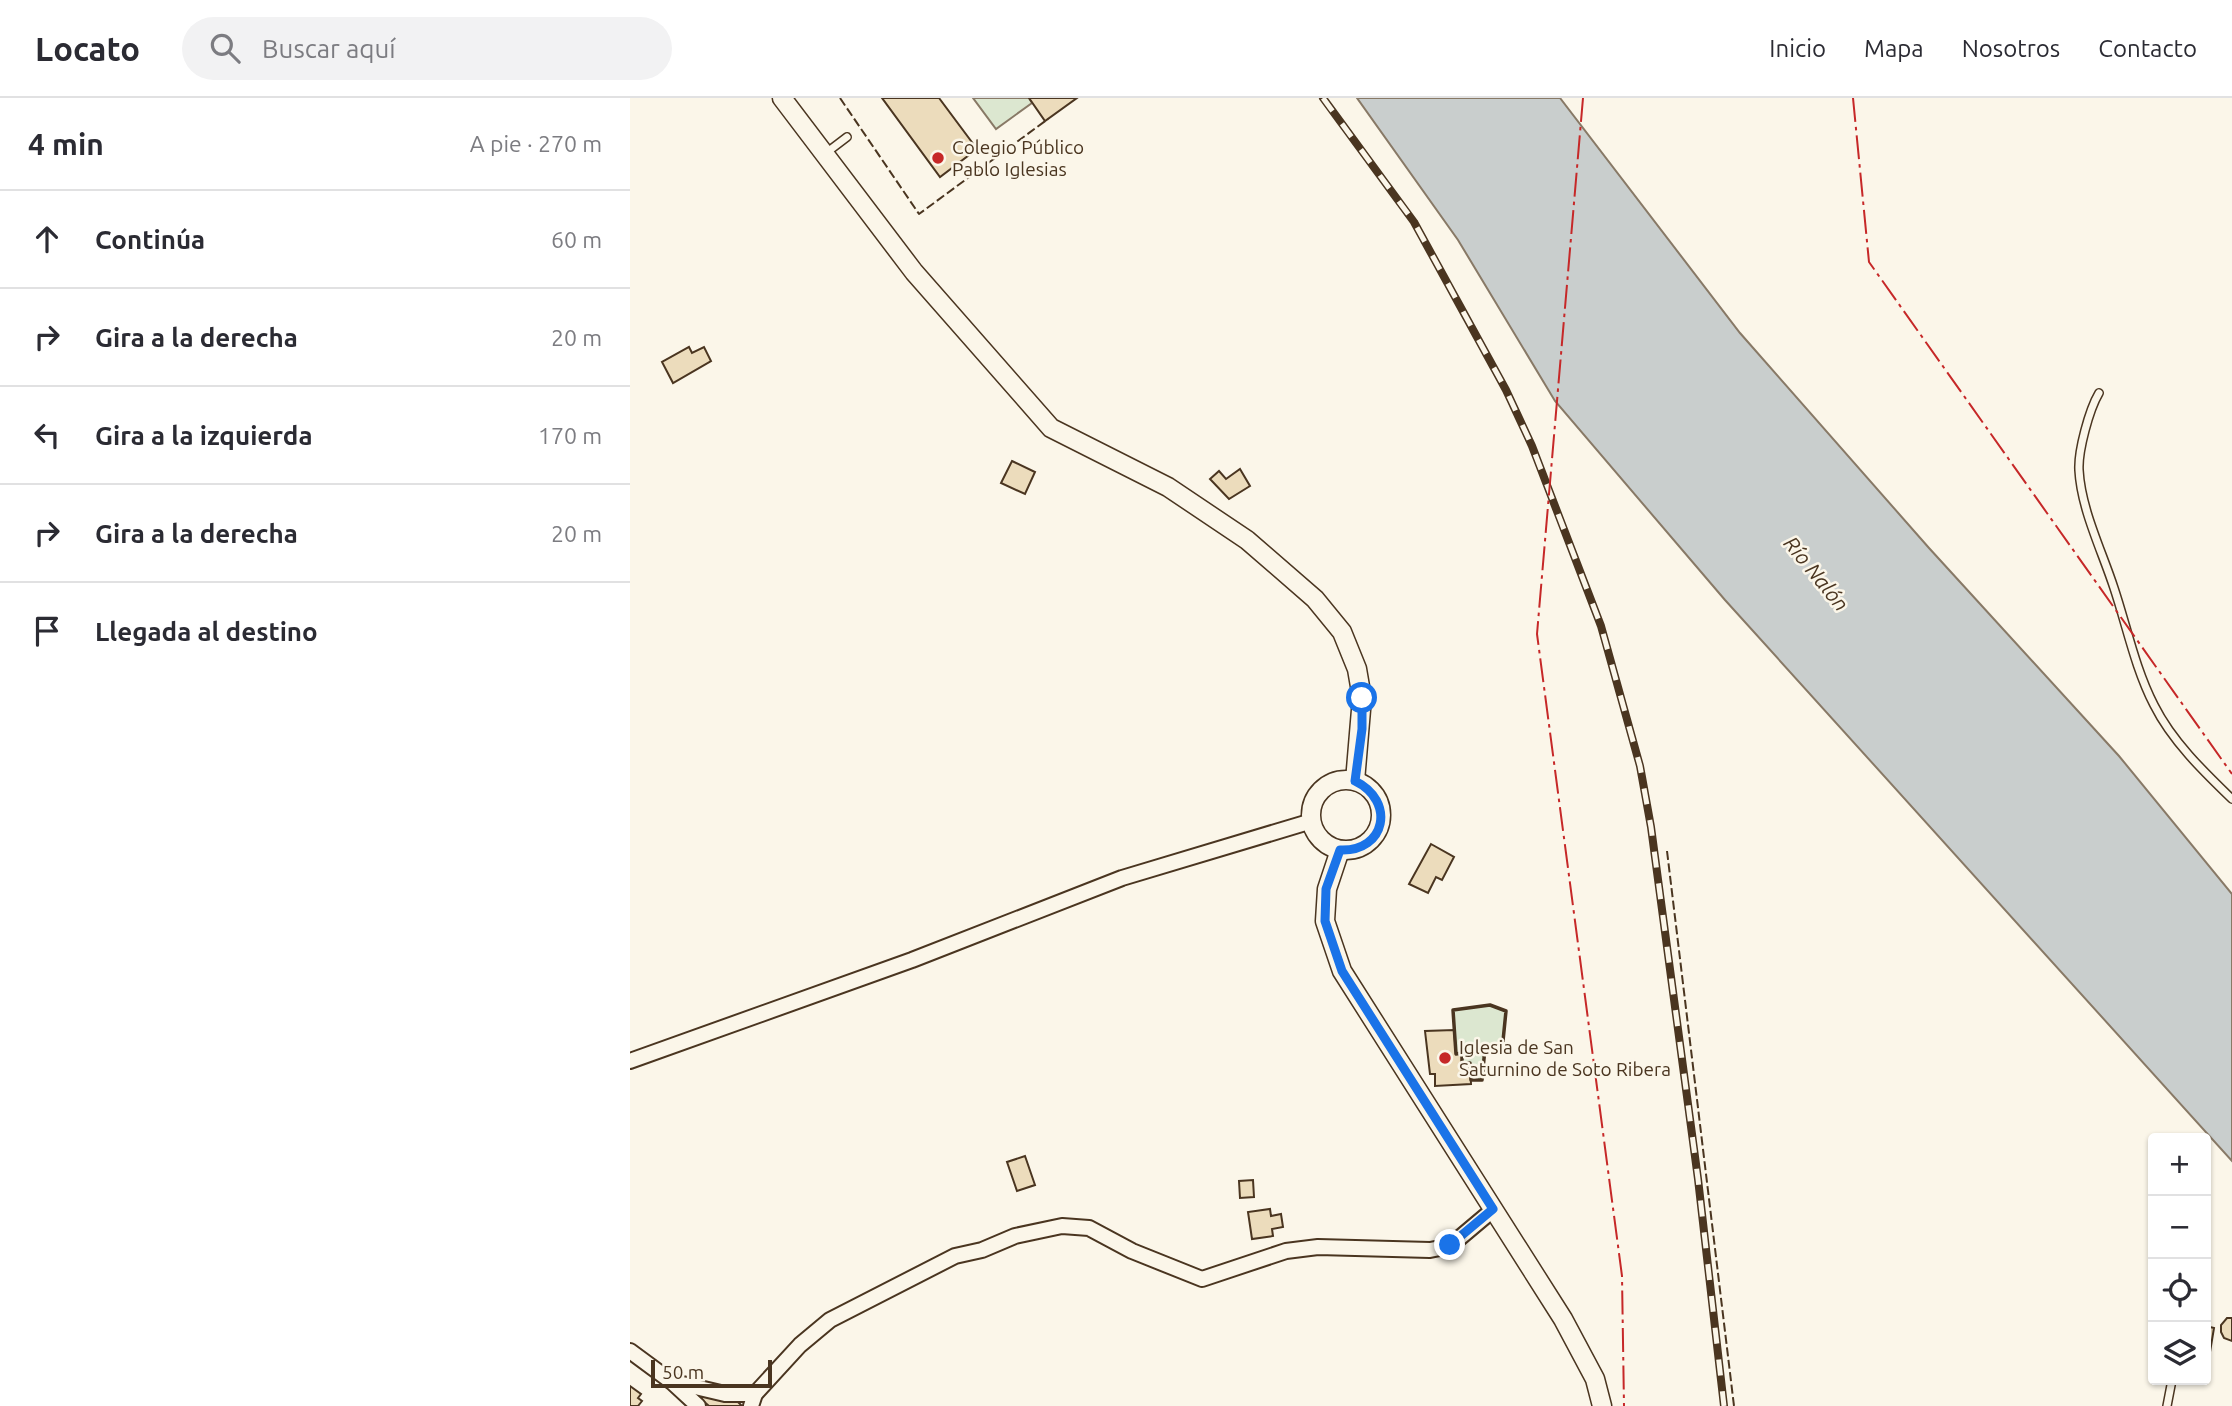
<!DOCTYPE html>
<html lang="es">
<meta charset="utf-8">
<style>
:root{--surface:#fff;--page:#f2f2f3;--text:#2b2b33;--muted:#7c7c81;--line:#e1e1e2}
body{margin:0;font-family:Ubuntu,sans-serif;background:var(--page);color:var(--text)}
.controls{position:absolute;right:21px;bottom:21px;display:grid;overflow:hidden;border-radius:7px;box-shadow:0 2px 5px #0004}
.controls button{width:63px;height:63px;display:grid;place-items:center;padding:0;border:0;border-bottom:2px solid var(--line);background:var(--surface);color:var(--text);font:35px sans-serif}
.scale{position:absolute;left:21px;bottom:18px;width:121px;box-sizing:border-box;padding-left:7px;border:4px solid #4a3520;border-top:0;font-size:19px;line-height:24px;white-space:nowrap;color:#4a3520;-webkit-text-stroke:5px #fbf6e9;paint-order:stroke}
.stop{position:absolute;width:21px;height:21px;margin:-16px;border:5px solid #1a73e8;border-radius:50%;background:#fff}
.stop.end{background:#1a73e8;border-color:#fff;box-shadow:0 2px 7px #0008}
.list{margin:0;padding:0;list-style:none}
h2{display:flex;justify-content:space-between;align-items:center;height:91px;margin:0;padding:0 28px;font-size:30px}
h2 small{font-size:23px;font-weight:400;color:var(--muted)}
.list li{display:grid;grid-template-columns:46px 1fr auto;gap:21px;align-items:center;box-sizing:border-box;height:98px;padding:0 28px;border-top:2px solid var(--line)}
.list b{display:block;font-size:26px;white-space:nowrap}
.list em{font-size:23px;font-style:normal;color:var(--muted)}
.icon{flex:none;width:38px;height:38px;fill:none;stroke:currentColor;stroke-width:2;stroke-linecap:round;stroke-linejoin:round}
.map{position:relative;flex:none;width:1602px;height:1308px;overflow:hidden}
header{display:flex;align-items:center;gap:42px;box-sizing:border-box;height:98px;padding:0 35px;background:var(--surface);border-bottom:2px solid var(--line)}
header strong{font-size:33px}
nav{display:flex;gap:38px;margin-inline-start:auto;font-size:24px}
.search{width:490px;height:63px;background:var(--page);display:flex;align-items:center;gap:18px;box-sizing:border-box;padding:0 24px;border-radius:38px;color:var(--muted);font-size:26px}
main{display:flex}
aside{flex:1;background:var(--surface)}
.map>svg:first-child{display:block}
.green{fill:#dce7d0;stroke:#887966;stroke-width:2}
.water{fill:#c9cecd;stroke:#887966;stroke-width:2}
.building{fill:#ecdcbc;stroke:#4a3520;stroke-width:2}
.lines{fill:none;stroke-linecap:round;stroke-linejoin:round}
.service-casing{stroke:#4a3520;stroke-width:10}
.minor-casing{stroke:#4a3520;stroke-width:18}
.tertiary-casing{stroke:#4a3520;stroke-width:21}
.service{stroke:#fbf6e9;stroke-width:7}
.minor{stroke:#fbf6e9;stroke-width:14}
.tertiary{stroke:#fbf6e9;stroke-width:18}
.rail-casing{stroke:#4a3520;stroke-width:8}
.rail{stroke:#fbf6e9;stroke-width:5;stroke-dasharray:16;stroke-linecap:butt}
.fence{stroke:#4a3520;stroke-width:2;stroke-dasharray:9 3.5;stroke-linecap:butt}
.wall{stroke:#4a3520;stroke-width:3.5}
.power{stroke:#c62828;stroke-width:2;stroke-dasharray:24 5 3.5 5;stroke-linecap:butt}
.route{stroke:#1a73e8;stroke-width:9}
.poi-dot{fill:#c62828;stroke:#fbf6e9;stroke-width:2.5}
.labels{text-anchor:middle;stroke-width:5;stroke-linejoin:round;paint-order:stroke}
.poi-label{font-size:19px;fill:#4a3520;stroke:#fbf6e9;text-anchor:start}
.water-label{font-size:21px;font-style:italic;fill:#4a3520;stroke:#fbf6e9}
</style>
<header>
<strong>Locato</strong>
<div class="search"><svg class="icon" aria-label="search" viewBox="0 0 24 24"><circle cx="10" cy="10" r="6"/><path d="M15 15l6 6"/></svg>Buscar aquí</div>
<nav><a>Inicio</a><a>Mapa</a><a>Nosotros</a><a>Contacto</a></nav>
</header>
<main>
<aside>
<h2>4 min<small>A pie · 270 m</small></h2>
<ul class="list">
<li><svg class="icon" aria-label="ahead" viewBox="0 0 24 24"><path d="M12 20V5M6 11l6-6 6 6"/></svg><div><b>Continúa</b></div><em>60 m</em></li>
<li><svg class="icon" aria-label="right" viewBox="0 0 24 24"><path d="M7 20v-9h11M14 6l5 5-5 5"/></svg><div><b>Gira a la derecha</b></div><em>20 m</em></li>
<li><svg class="icon" aria-label="left" viewBox="0 0 24 24"><path d="M17 20v-9H6M10 6l-5 5 5 5"/></svg><div><b>Gira a la izquierda</b></div><em>170 m</em></li>
<li><svg class="icon" aria-label="right" viewBox="0 0 24 24"><path d="M7 20v-9h11M14 6l5 5-5 5"/></svg><div><b>Gira a la derecha</b></div><em>20 m</em></li>
<li><svg class="icon" aria-label="arrive" viewBox="0 0 24 24"><path d="M6 21V4h12l-3 4 3 4H6"/></svg><div><b>Llegada al destino</b></div></li>
</ul>
</aside>
<div class="map">
<svg width="1602" height="1308" viewBox="0 0 1602 1308">
<rect width="100%" height="100%" fill="#fbf6e9"/>
<g class="green">
<path d="M 343,0 L 399,0 L 402,5 L 366,31 Z"/>
<path d="M 860,907 L 876,913 L 872,953 L 855,951 L 852,982 L 841,982 L 840,965 L 832,965 L 832,956 L 826,956 L 823,912 Z"/>
</g>
<path class="water" d="M 727,0 L 930,0 L 1110,235 L 1299,450 L 1489,658 L 1602,796 L 1602,1063 L 1095,502 L 925,303 L 828,142 Z"/>
<g class="building">
<path d="M 252,0 L 309,0 L 347,51 L 310,79 Z"/>
<path d="M 399,0 L 447,0 L 415,23 Z"/>
<path d="M 59,249 L 62,255 L 74,249 L 81,263 L 43,285 L 32,264 Z"/>
<path d="M 382,363 L 405,374 L 395,396 L 371,385 Z"/>
<path d="M 610,371 L 620,388 L 599,401 L 580,381 L 589,373 L 596,381 Z"/>
<path d="M 801,746 L 824,759 L 812,782 L 806,779 L 798,795 L 779,786 Z"/>
<path d="M 824,932 L 826,956 L 832,955 L 832,965 L 840,965 L 841,986 L 805,988 L 805,976 L 800,976 L 795,933 Z"/>
<path d="M 395,1058 L 405,1087 L 387,1093 L 377,1064 Z"/>
<path d="M 623,1082 L 624,1099 L 610,1100 L 609,1083 Z"/>
<path d="M 640,1111 L 641,1118 L 651,1116 L 653,1129 L 642,1131 L 643,1138 L 622,1141 L 618,1114 Z"/>
<path d="M 1597,1220 L 1602,1220 L 1602,1243 L 1594,1240 L 1591,1234 L 1591,1227 Z"/>
<path d="M 1576,1228 L 1584,1230 L 1578,1266 L 1576,1266 Z"/>
<path d="M 0,1288 L 11,1296 L 8,1300 L 12,1303 L 8,1308 L 0,1308 Z"/>
<path d="M 74,1297 L 105,1301 L 112,1308 L 79,1308 L 71,1301 Z"/>
</g>
<g class="lines">
<g class="service-casing">
<g id="service">
<path d="M 196,55 L 217,39"/>
<path d="M 1469,295 C 1459,312 1448,353 1449,372 C 1451,411 1472,453 1484,490 C 1497,529 1505,570 1524,607 C 1542,643 1573,673 1602,701"/>
<path d="M 1537,1308 L 1542,1282"/>
</g>
</g>
<g class="minor-casing">
<g id="minor">
<path d="M 0,963 L 282,862 L 492,780 L 682,723"/>
<path d="M 0,1253 L 42,1284 L 68,1308"/>
<path d="M 44,1284 L 95,1296 L 125,1296"/>
<path d="M 121,1308 L 125,1296 L 170,1247 L 200,1222 L 325,1158 L 352,1152 L 385,1138 L 432,1128 L 459,1130 L 502,1153 L 572,1181 L 656,1153 L 688,1149 L 800,1152 L 820,1148 L 864,1111"/>
</g>
</g>
<g class="tertiary-casing">
<g id="tertiary">
<path d="M 152,0 L 284,174 L 421,330 L 538,389 L 617,442 L 685,501 L 712,534 L 727,571 L 732,600 L 725,683"/>
<circle cx="716" cy="717" r="35"/>
<path d="M 710,752 L 697,791 L 695,823 L 712,873 L 933,1221 L 965,1281 L 972,1308"/>
</g>
</g>
<use href="#service" class="service"/>
<use href="#minor" class="minor"/>
<use href="#tertiary" class="tertiary"/>
<g class="rail-casing">
<path id="rail" d="M 693,0 L 784,124 L 876,292 L 902,348 L 971,528 L 1010,668 L 1021,729 L 1068,1081 L 1094,1308"/>
</g>
<use href="#rail" class="rail"/>
<g class="fence">
<path d="M 210,0 L 289,116 L 418,21"/>
<path d="M 1037,753 L 1104,1308"/>
</g>
<path class="wall" d="M 860,907 L 876,913 L 872,953 L 855,950 L 852,982 L 841,982 L 840,965 L 832,965 L 832,955 L 826,956 L 823,912 Z"/>
<g class="power">
<path d="M 953,0 L 907,536 L 992,1178 L 994,1308"/>
<path d="M 1223,0 L 1239,164 L 1602,676"/>
</g>
</g>
<g class="lines">
<path class="route" d="M 732,600 L 732,631 L 725,683 C 766,703 756,754 710,752 L 696,791 L 695,823 L 712,873 L 863,1111 L 820,1147"/>
</g>
<g class="poi-dot">
<circle cx="308" cy="60" r="7"/>
<circle cx="815" cy="960" r="7"/>
</g>
<g class="labels">
<g class="poi-label">
<text x="322" y="56">Colegio Público<tspan x="322" dy="22">Pablo Iglesias</tspan></text>
<text x="829" y="956">Iglesia de San<tspan x="829" dy="22">Saturnino de Soto Ribera</tspan></text>
</g>
<g class="water-label">
<text transform="translate(1186 476) rotate(51)" y="7">Río Nalón</text>
</g>
</g>
</svg>
<div class="controls">
<button>+</button>
<button>−</button>
<button><svg class="icon" aria-label="locate" viewBox="0 0 24 24"><circle cx="12" cy="12" r="6"/><path d="M12 2v4M12 18v4M2 12h4M18 12h4"/></svg></button>
<button><svg class="icon" aria-label="layers" viewBox="0 0 24 24"><path d="M12 4l9 5-9 5-9-5zM3 14l9 5 9-5"/></svg></button>
</div>
<div class="scale">50 m</div>
<div class="stop" style="left:732px;top:600px"></div>
<div class="stop end" style="left:820px;top:1147px"></div>
</div>
</main>
